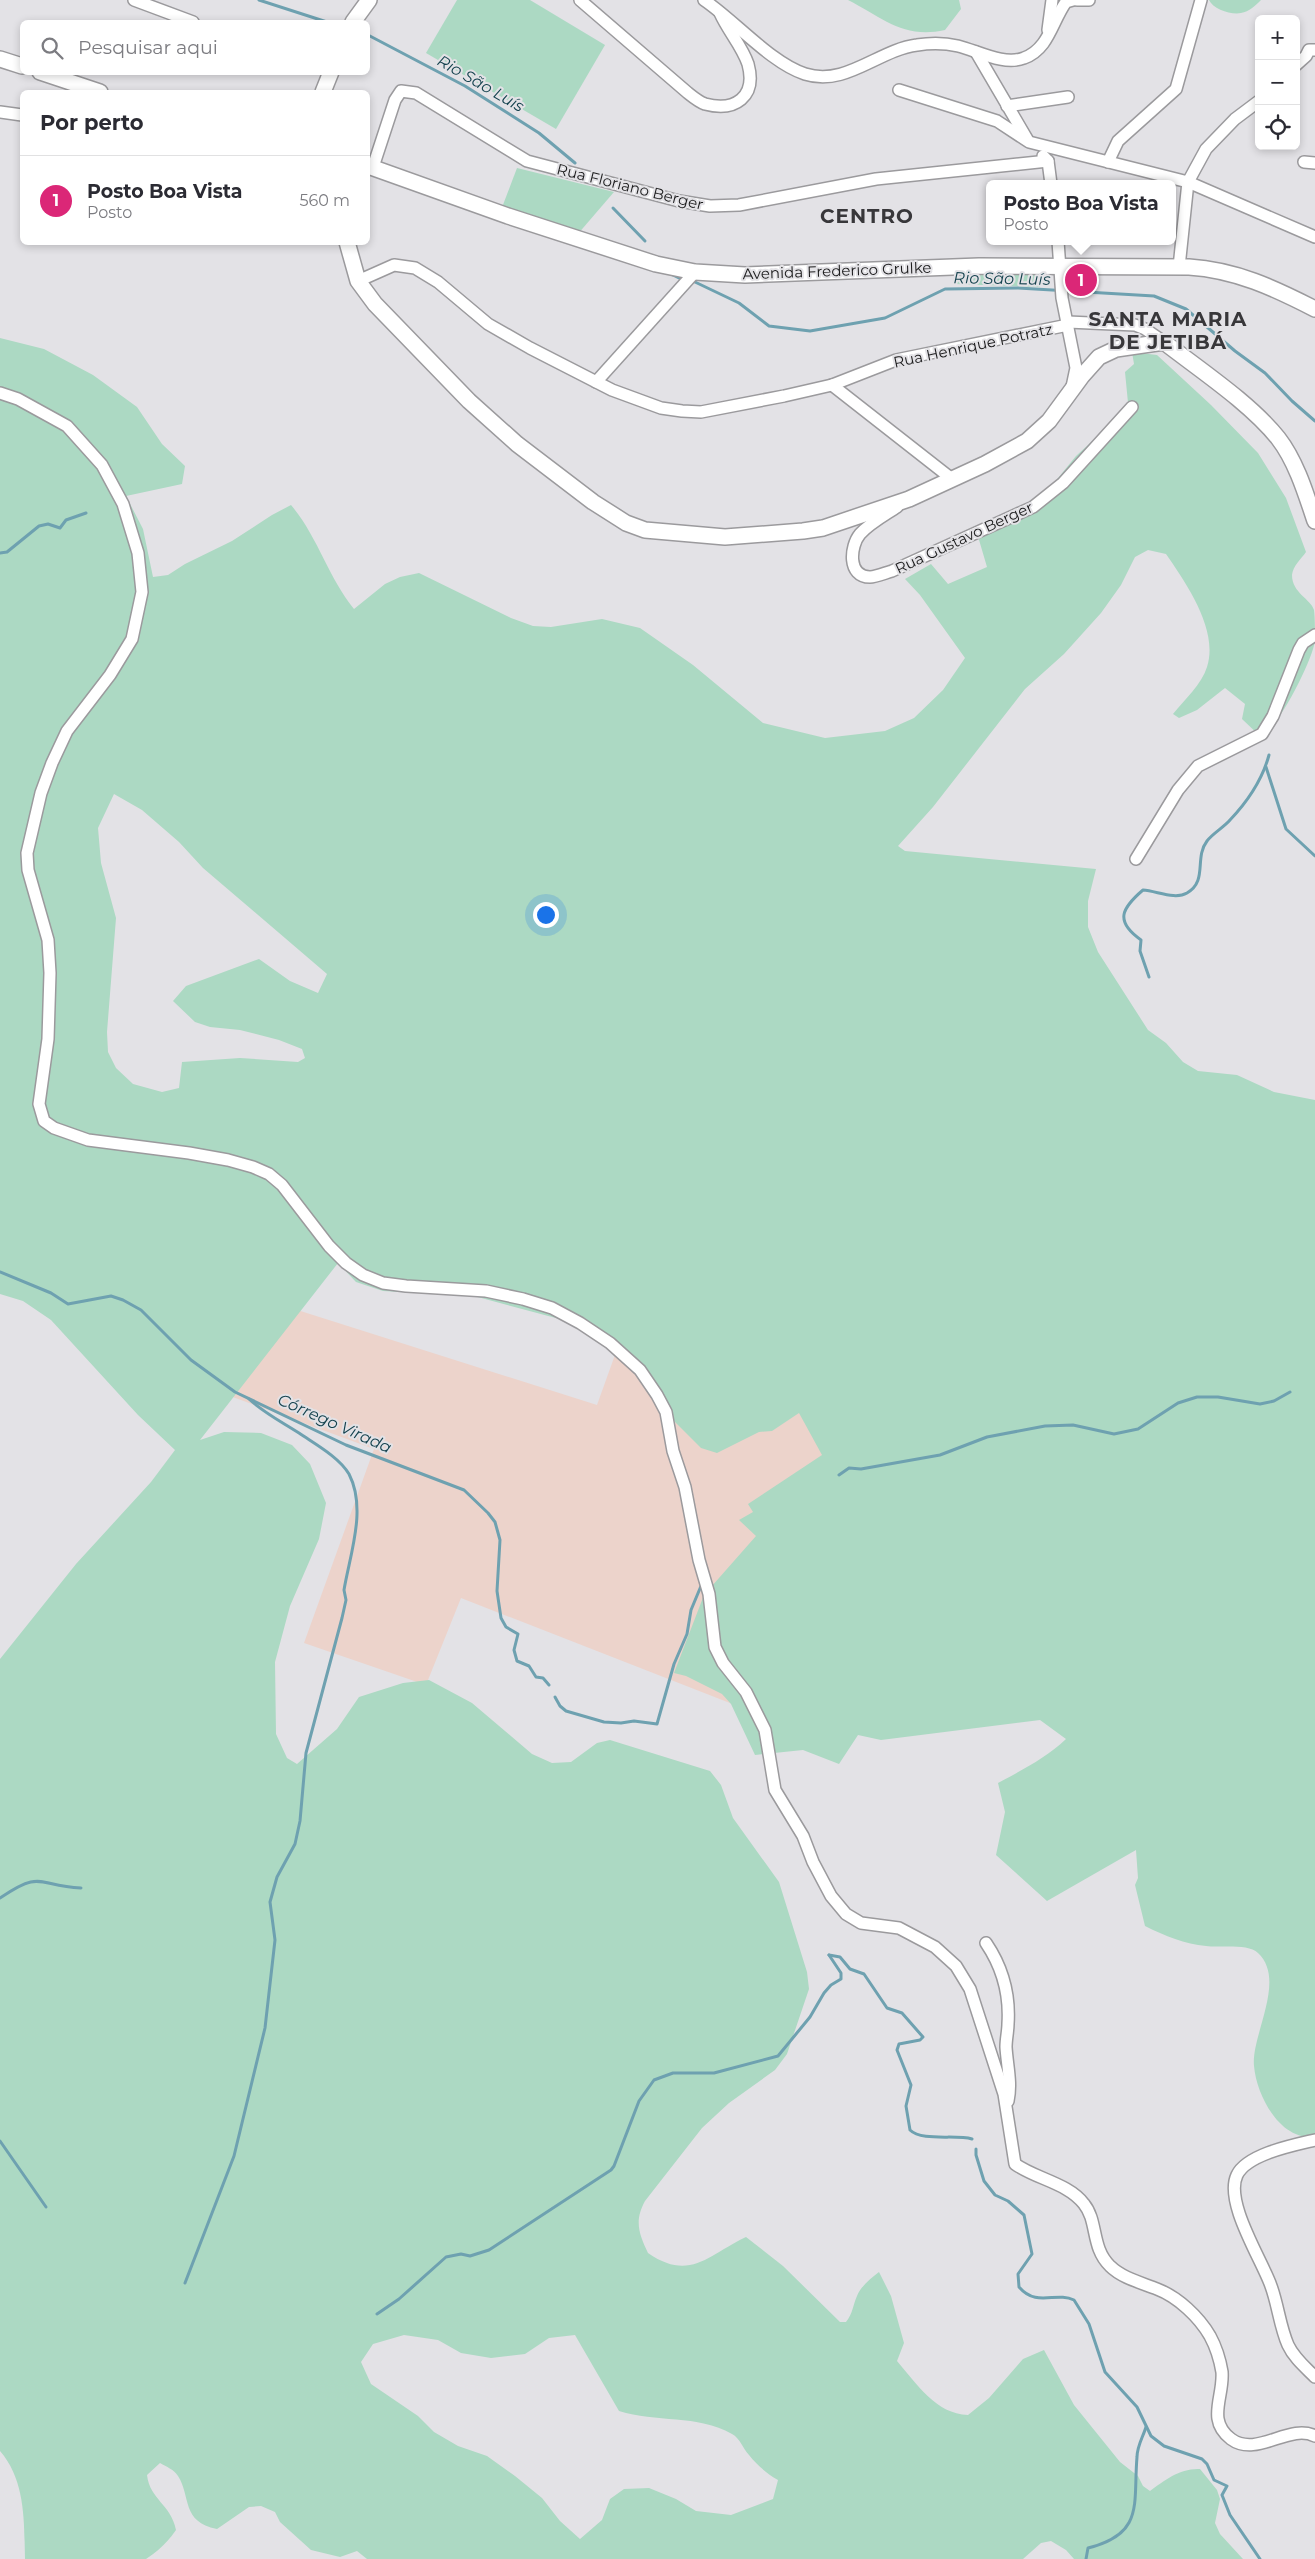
<!DOCTYPE html>
<html lang="pt">
<meta charset="utf-8">
<style>
:root{--surface:#fff;--page:#f2f2f3;--text:#2b2b33;--muted:#7c7c81;--line:#e1e1e2;--accent:#db2777}
body{margin:0;font-family:Montserrat,sans-serif;background:var(--page);color:var(--text)}
.controls{position:absolute;right:15px;top:15px;display:grid;overflow:hidden;border-radius:8px;box-shadow:0 2px 8px #0003}
.controls button{width:45px;height:45px;display:grid;place-items:center;padding:0;border:0;border-bottom:1px solid var(--line);background:var(--surface);color:var(--text);font:25px sans-serif}
.you{position:absolute;left:545px;top:914px;width:18px;height:18px;margin:-12px;border:4px solid #fff;border-radius:50%;background:#1a73e8;box-shadow:0 0 0 8px #1a73e833}
.badge{display:grid;place-items:center;width:32px;height:32px;border-radius:50%;background:var(--accent);color:#fff;font-size:16px;font-weight:700}
.pin{position:absolute;translate:-50% -50%;border:2px solid #fff;box-shadow:0 1px 5px #0006}
.popup{position:absolute;left:986px;top:180px;width:190px;height:65px;box-sizing:border-box;display:grid;place-content:center;border-radius:8px;background:var(--surface);filter:drop-shadow(0 1px 4px #0005);font-size:16px;white-space:nowrap;color:var(--muted)}
.popup b{font-size:19px;color:var(--text)}
.popup::after{content:'';position:absolute;left:50%;top:100%;margin-left:-10px;border:10px solid transparent;border-top-color:var(--surface)}
.list{margin:0;padding:0;list-style:none}
h2{display:flex;justify-content:space-between;align-items:center;height:65px;margin:0;padding:0 20px;font-size:21px}
h2 small{font-size:16px;font-weight:400;color:var(--muted)}
.list li{display:grid;grid-template-columns:32px 1fr auto;gap:15px;align-items:center;box-sizing:border-box;height:90px;padding:0 20px;border-top:1px solid var(--line)}
.list b{display:block;font-size:19px;white-space:nowrap}
.list p{margin:0;font-size:16px;white-space:nowrap;color:var(--muted)}
.list em{font-size:16px;font-style:normal;color:var(--muted)}
.icon{flex:none;width:28px;height:28px;fill:none;stroke:currentColor;stroke-width:2;stroke-linecap:round;stroke-linejoin:round}
.map{position:relative;flex:none;width:1315px;height:2559px;overflow:hidden}
.search{position:absolute;background:var(--surface);box-shadow:0 2px 8px #0003;left:20px;top:20px;width:350px;height:55px;display:flex;align-items:center;gap:12px;box-sizing:border-box;padding:0 18px;border-radius:8px;color:var(--muted);font-size:19px}
.panel{position:absolute;background:var(--surface);box-shadow:0 2px 8px #0003;left:20px;top:90px;width:350px;height:155px;border-radius:8px}
.map>svg:first-child{display:block}
.industrial{fill:#ecd3cb}
.green{fill:#acd9c3;fill-rule:evenodd}
.lines{fill:none;stroke-linecap:round;stroke-linejoin:round}
.stream{stroke:#6ea1b0;stroke-width:3}
.minor-casing{stroke:#9b9a9d;stroke-width:14}
.major-casing{stroke:#9b9a9d;stroke-width:18}
.minor{stroke:#fff;stroke-width:11}
.major{stroke:#fff;stroke-width:15}
.labels{text-anchor:middle;stroke-width:4;stroke-linejoin:round;paint-order:stroke}
.street-label{font-size:15px;fill:#1a1a1b;stroke:#e3e2e6}
.water-label{font-size:16px;font-style:italic;fill:#14424e;stroke:#e3e2e6}
.district-label{font-size:20px;font-weight:bold;letter-spacing:1px;fill:#38373a;stroke:#e3e2e6}
</style>
<div class="map">
<svg width="1315" height="2559" viewBox="0 0 1315 2559">
<rect width="100%" height="100%" fill="#e3e2e6"/>
<path class="industrial" d="M 250,1295 L 597,1405 L 620,1341 L 854,1427 L 735,1705 L 461,1598 L 426,1685 L 304,1643 L 374,1449 L 219,1392 Z"/>
<g class="green">
<path d="M 457,0 L 530,0 L 605,45 L 556,129 L 426,53 Z"/>
<path d="M 848,0 L 959,0 L 961,9 L 945,30 C 903,39 883,18 848,0 Z"/>
<path d="M 1209,0 L 1261,0 C 1256,5 1249,12 1241,13 C 1231,15 1213,9 1209,0 Z"/>
<path d="M 517,168 L 614,192 L 577,235 L 501,210 Z"/>
<path d="M 1038,273 L 1040,287 L 955,284 L 961,276 Z"/>
<path d="M 0,338 L 44,349 L 93,375 L 137,407 L 162,444 L 185,466 L 182,484 L 126,496 L 143,529 L 153,577 L 168,575 L 185,564 L 232,541 L 272,515 L 291,505 C 318,537 328,577 354,609 L 385,584 L 400,577 L 419,573 L 511,618 L 533,626 L 551,627 L 602,619 L 640,628 L 693,665 L 763,723 L 825,738 L 885,731 L 914,718 L 943,690 L 965,658 L 920,595 L 905,579 L 931,564 L 948,584 L 987,567 L 977,533 L 1041,499 L 1076,456 L 1100,434 L 1110,422 L 1125,424 L 1129,413 L 1125,372 L 1134,364 L 1132,352 L 1157,355 L 1211,405 L 1258,453 L 1286,498 L 1306,552 C 1301,559 1293,566 1292,575 C 1292,593 1311,599 1314,610 C 1315,618 1315,633 1315,641 C 1312,661 1279,727 1261,737 L 1242,719 L 1245,704 L 1225,688 L 1197,710 L 1179,718 L 1173,714 C 1184,700 1202,684 1207,667 C 1219,630 1186,583 1166,554 L 1148,550 L 1135,557 L 1121,585 L 1101,613 L 1064,654 L 1025,689 L 933,807 L 898,846 L 905,851 L 1096,869 L 1088,901 L 1088,927 L 1098,952 L 1148,1030 L 1166,1043 L 1183,1062 L 1198,1071 L 1237,1075 L 1274,1092 L 1315,1100 L 1315,2139 C 1307,2137 1297,2136 1290,2131 C 1270,2119 1256,2089 1254,2066 C 1251,2035 1287,1980 1258,1953 C 1248,1943 1220,1948 1206,1946 C 1185,1944 1165,1936 1145,1926 L 1135,1885 L 1138,1878 L 1136,1850 L 1047,1901 L 996,1855 L 1005,1812 L 998,1783 C 1022,1770 1046,1758 1066,1739 L 1040,1720 L 881,1740 L 858,1735 L 839,1764 L 803,1750 L 755,1755 L 731,1704 L 722,1694 L 686,1676 L 674,1673 L 704,1595 L 756,1536 L 739,1520 L 753,1512 L 748,1504 L 822,1455 L 799,1413 L 772,1431 L 759,1432 L 717,1453 L 701,1448 L 673,1420 L 641,1375 L 610,1348 L 567,1321 L 474,1296 L 383,1291 L 356,1282 L 338,1263 L 200,1440 L 224,1432 L 261,1433 L 292,1445 L 310,1464 L 326,1503 L 319,1539 L 290,1606 L 275,1662 L 276,1734 L 287,1758 L 297,1764 L 337,1729 L 359,1697 L 403,1683 L 429,1680 L 472,1703 L 532,1754 L 552,1763 L 571,1762 L 597,1743 L 610,1740 L 710,1771 L 721,1785 L 733,1818 L 779,1882 L 807,1972 L 809,1989 L 787,2054 L 775,2070 L 729,2103 L 702,2128 L 645,2201 C 634,2221 639,2234 648,2253 C 690,2282 708,2255 746,2237 L 783,2266 L 840,2322 L 846,2322 C 853,2313 853,2305 857,2296 C 861,2286 871,2278 879,2272 L 891,2296 L 904,2343 L 897,2361 C 917,2384 936,2414 968,2415 L 989,2398 L 1023,2359 L 1044,2350 L 1074,2405 L 1120,2462 L 1138,2476 L 1143,2486 L 1150,2491 C 1165,2480 1180,2468 1200,2469 L 1217,2490 L 1220,2499 L 1215,2523 L 1220,2534 L 1243,2559 L 1074,2559 L 1066,2550 L 1051,2541 L 1041,2543 L 1023,2559 L 367,2559 L 357,2551 L 340,2557 L 311,2550 L 280,2522 L 275,2512 L 261,2506 L 249,2507 L 217,2529 C 181,2522 191,2496 178,2476 C 173,2469 167,2467 160,2463 L 147,2475 C 150,2500 171,2504 176,2530 C 168,2542 158,2551 146,2559 L 25,2559 C 24,2522 26,2481 0,2451 L 0,1659 L 76,1564 L 151,1482 L 175,1450 L 138,1415 L 51,1320 L 23,1301 L 0,1294 ZM 114,794 L 142,810 L 179,842 L 203,868 L 327,974 L 318,993 L 290,981 L 259,959 L 186,986 L 173,1001 L 195,1022 L 210,1027 L 240,1030 L 279,1040 L 302,1049 L 305,1058 L 298,1062 L 240,1058 L 182,1062 L 179,1088 L 162,1092 L 133,1084 L 116,1068 L 108,1052 L 107,1032 L 116,918 L 101,863 L 98,828 ZM 404,2335 L 438,2340 L 461,2353 L 491,2358 L 525,2354 L 549,2338 L 575,2335 L 619,2411 C 656,2423 697,2414 732,2434 C 740,2438 743,2449 749,2455 C 757,2465 766,2473 778,2480 L 773,2499 L 731,2515 L 696,2511 L 676,2499 L 649,2488 L 624,2489 L 610,2499 L 602,2520 L 580,2539 L 560,2521 L 542,2498 L 515,2476 L 487,2456 L 458,2446 L 434,2432 L 418,2416 L 371,2384 L 361,2362 L 373,2344 Z"/>
</g>
<g class="lines">
<g class="stream">
<path d="M 259,0 L 327,22"/>
<path d="M 368,35 L 465,86 L 539,133 L 575,163"/>
<path d="M 613,208 L 645,241"/>
<path d="M 671,274 L 679,278"/>
<path d="M 695,282 L 739,303 L 769,326 L 810,331 L 885,318 L 945,289 L 1018,288 L 1154,296 L 1186,309 L 1235,351 L 1265,373 L 1292,401 L 1315,421"/>
<path d="M 0,553 L 7,552 L 39,526 L 48,524 L 60,528 L 66,520 L 86,513"/>
<path d="M 1266,767 L 1286,829 L 1315,856"/>
<path d="M 1149,977 L 1140,951 L 1141,940 C 1114,921 1122,908 1143,890 C 1157,891 1175,900 1187,893 C 1208,881 1194,858 1207,841 C 1213,833 1223,828 1230,820 C 1248,801 1262,781 1269,755"/>
<path d="M 0,1272 L 51,1293 L 68,1304 L 111,1296 L 123,1300 L 141,1310 L 191,1360 L 235,1392 L 346,1445 L 464,1490 L 488,1513 L 495,1522 L 500,1540 L 497,1591 L 501,1618 L 506,1627 L 518,1634 L 514,1650 L 517,1661 L 529,1666 L 536,1677 L 543,1678 L 549,1685"/>
<path d="M 839,1475 L 849,1468 L 861,1469 L 940,1455 L 987,1437 L 1045,1426 L 1073,1425 L 1114,1434 L 1138,1429 L 1178,1403 L 1197,1397 L 1218,1397 L 1260,1404 L 1274,1401 L 1290,1392"/>
<path d="M 555,1697 L 560,1706 L 566,1711 L 604,1722 L 621,1723 L 634,1721 L 657,1724 L 674,1664 L 687,1634 L 691,1610 L 701,1586"/>
<path d="M 0,1898 C 43,1869 37,1886 81,1888"/>
<path d="M 829,1955 L 840,1957 L 850,1969 L 864,1974 L 887,2008 L 902,2013 L 923,2037 L 920,2040 L 899,2044 L 897,2050 L 911,2085 L 906,2106 L 910,2130 C 922,2142 956,2134 972,2139"/>
<path d="M 0,2141 L 46,2207"/>
<path d="M 976,2149 L 976,2155 L 984,2181 L 995,2195 L 1008,2201 L 1024,2215 L 1032,2254 L 1018,2274 L 1019,2287 C 1037,2308 1056,2291 1074,2300 L 1089,2324 L 1105,2372 L 1137,2407 L 1151,2436 L 1164,2446 L 1202,2459 L 1207,2464 L 1214,2480 L 1227,2486 L 1222,2495 L 1230,2515 L 1260,2559"/>
<path d="M 185,2283 L 234,2156 L 265,2028 L 275,1940 L 270,1902 L 277,1877 L 295,1844 L 300,1821 L 306,1753 L 342,1618 L 346,1600 L 344,1590 C 350,1554 367,1509 349,1474 C 339,1457 315,1444 299,1433 C 282,1422 264,1413 249,1399"/>
<path d="M 377,2314 L 399,2299 L 446,2257 L 461,2254 L 470,2256 L 489,2250 L 611,2170 L 614,2166 L 639,2101 L 654,2080 L 673,2073 L 714,2073 L 778,2056 L 810,2017 L 824,1993 L 831,1985 L 841,1979 L 841,1973 L 829,1955"/>
<path d="M 1086,2559 L 1088,2548 C 1145,2534 1133,2503 1137,2457 C 1137,2446 1143,2437 1146,2427"/>
</g>
<g class="minor-casing">
<g id="minor">
<path d="M 134,0 L 193,22"/>
<path d="M 580,0 L 688,93 C 693,97 699,102 705,104 C 735,112 757,97 748,64 C 742,46 728,31 720,13"/>
<path d="M 704,0 C 735,21 771,63 805,74 C 846,87 878,50 917,45 C 930,43 945,43 958,46 C 978,51 1004,66 1024,58 C 1049,49 1052,21 1066,2 L 1073,0"/>
<path d="M 1077,0 L 1089,0"/>
<path d="M 1048,30 L 1052,0"/>
<path d="M 976,52 L 1027,139"/>
<path d="M 1296,65 L 1306,56 L 1309,50 L 1315,50"/>
<path d="M 899,90 L 997,121 L 1029,142 L 1188,182 L 1315,237"/>
<path d="M 1007,106 L 1068,97"/>
<path d="M 0,112 L 22,115"/>
<path d="M 1043,156 L 1048,161 L 1051,184"/>
<path d="M 1108,162 L 1118,141 L 1176,89 L 1201,0"/>
<path d="M 1304,162 L 1315,163"/>
<path d="M 373,167 L 395,100 L 401,91 L 416,93 L 527,161 L 679,201 L 710,206 L 739,205 L 876,179 L 1048,161"/>
<path d="M 1058,241 L 1062,298 L 1076,368 L 1072,387"/>
<path d="M 1179,267 L 1188,182 L 1206,149 L 1235,119 L 1259,101"/>
<path d="M 358,281 L 394,265 L 415,268 L 438,282 L 488,324 L 530,348 L 612,390 L 661,408 L 682,411 L 701,412 L 784,396 L 832,385 L 896,360 L 1068,325"/>
<path d="M 1068,322 L 1135,325 L 1145,329 L 1164,342"/>
<path d="M 596,382 L 695,272"/>
<path d="M 832,385 L 952,479"/>
<path d="M 0,393 L 18,399 L 67,426 L 102,465 L 123,504 L 138,553 L 142,592 L 132,639 L 110,675 L 67,731 L 52,763 L 41,793 L 27,853 L 28,870 L 48,940 L 50,973 L 48,1039 L 39,1104 L 44,1121 L 54,1128 L 88,1140 L 189,1153 L 228,1160 L 253,1167 L 269,1174 L 282,1185 L 329,1246 L 346,1263 L 363,1275 L 383,1283 L 406,1286 L 486,1291 L 523,1299 L 552,1308 L 580,1323 L 610,1343 L 640,1370 L 657,1395 L 666,1412 L 673,1451 L 685,1487 L 699,1560 L 709,1594 L 715,1647 L 723,1663 L 746,1692 L 765,1730 L 775,1790 L 803,1836 L 813,1862 L 831,1896 L 846,1914 L 861,1923 L 899,1928 L 935,1947 L 956,1966 L 970,1989 L 1004,2094 L 1015,2164 C 1036,2179 1068,2183 1084,2204 C 1098,2221 1091,2248 1110,2266 C 1122,2278 1142,2283 1157,2289 C 1178,2297 1199,2317 1210,2336 C 1216,2347 1220,2360 1222,2372 C 1224,2397 1206,2420 1231,2439 C 1257,2458 1289,2423 1315,2436"/>
<path d="M 897,507 C 885,515 870,523 860,534 C 850,546 847,577 870,577 C 876,577 885,573 892,571 L 1033,507 L 1063,483 L 1132,407"/>
<path d="M 1136,859 L 1178,790 L 1198,766 L 1262,734 L 1273,716 L 1299,650 L 1303,643 L 1315,635"/>
<path d="M 986,1943 C 1003,1968 1010,1994 1008,2024 C 1008,2031 1006,2039 1006,2047 C 1007,2065 1012,2083 1008,2101"/>
<path d="M 1315,2140 C 1294,2145 1247,2154 1237,2175 C 1224,2202 1262,2260 1271,2286 C 1278,2305 1280,2327 1288,2345 C 1294,2358 1305,2367 1315,2377"/>
</g>
</g>
<g class="major-casing">
<g id="major">
<path d="M 353,22 L 369,0"/>
<path d="M 0,59 L 22,66"/>
<path d="M 40,72 L 100,92"/>
<path d="M 323,92 L 331,72"/>
<path d="M 368,166 L 508,216 L 656,264 L 695,272 L 745,275 L 979,266 L 1189,267 C 1236,270 1274,288 1315,309"/>
<path d="M 347,242 L 358,281 L 375,304 L 469,401 L 517,444 L 593,502 L 626,523 L 645,530 L 725,537 L 803,531 L 823,528 L 909,499 L 985,464 L 1027,441 L 1049,421 L 1082,376 L 1099,357 L 1116,349 L 1164,342 C 1200,370 1250,403 1278,438 C 1296,461 1306,494 1315,521"/>
</g>
</g>
<use href="#minor" class="minor"/>
<use href="#major" class="major"/>
</g>
<g class="labels">
<g class="street-label">
<text transform="translate(630 187) rotate(14)" y="5">Rua Floriano Berger</text>
<text transform="translate(837 271) rotate(-2)" y="5">Avenida Frederico Grulke</text>
<text transform="translate(973 346) rotate(-12)" y="5">Rua Henrique Potratz</text>
<text transform="translate(964 538) rotate(-25)" y="5">Rua Gustavo Berger</text>
</g>
<g class="water-label">
<text transform="translate(481 83) rotate(30)" y="6">Rio São Luís</text>
<text transform="translate(1002 278) rotate(1)" y="6">Rio São Luís</text>
<text transform="translate(335 1423) rotate(24)" y="6">Córrego Virada</text>
</g>
<g class="district-label">
<text x="867" y="223">CENTRO</text>
<text x="1168" y="326">SANTA MARIA<tspan x="1168" dy="23">DE JETIBÁ</tspan></text>
</g>
</g>
</svg>
<div class="controls">
<button>+</button>
<button>−</button>
<button><svg class="icon" aria-label="locate" viewBox="0 0 24 24"><circle cx="12" cy="12" r="6"/><path d="M12 2v4M12 18v4M2 12h4M18 12h4"/></svg></button>
</div>
<div class="you"></div>
<div class="pin badge" style="left:1081px;top:280px">1</div>
<div class="popup"><b>Posto Boa Vista</b>Posto</div>
<div class="search"><svg class="icon" aria-label="search" viewBox="0 0 24 24"><circle cx="10" cy="10" r="6"/><path d="M15 15l6 6"/></svg>Pesquisar aqui</div>
<section class="panel">
<h2>Por perto<small></small></h2>
<ul class="list">
<li><span class="badge">1</span><div><b>Posto Boa Vista</b><p>Posto</p></div><em>560 m</em></li>
</ul>
</section>
</div>
